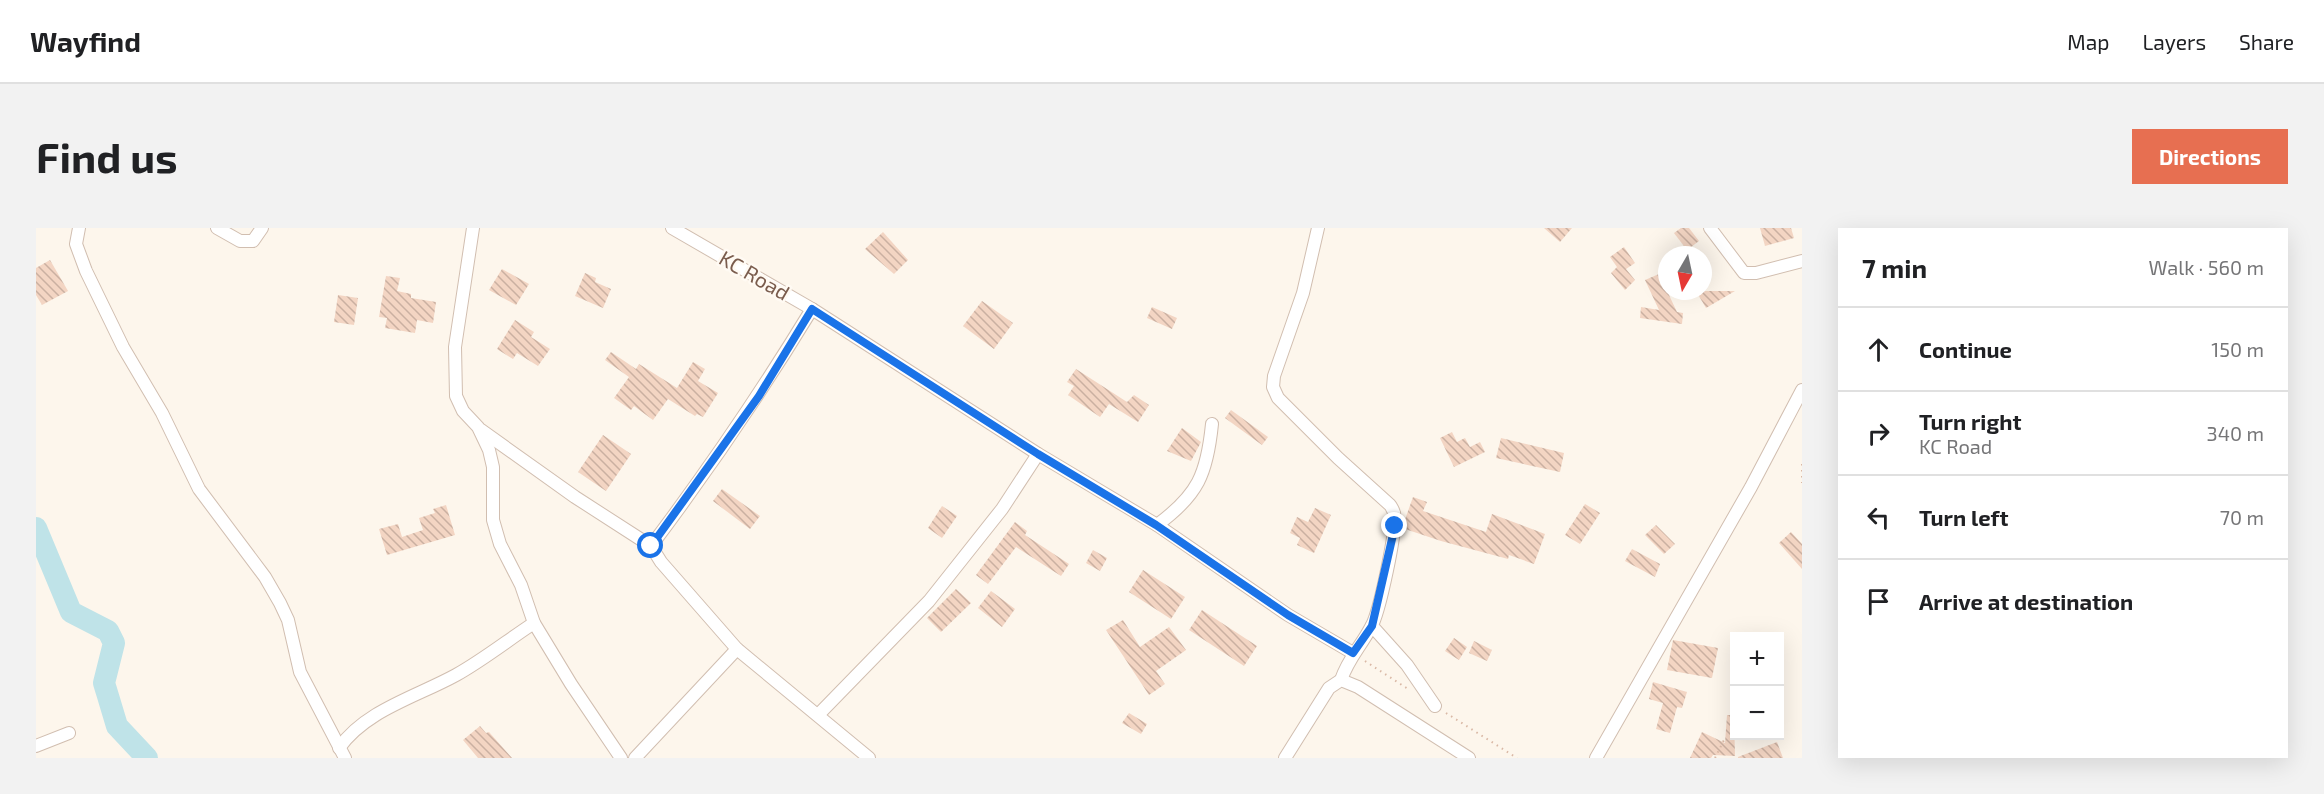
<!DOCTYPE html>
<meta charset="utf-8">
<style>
:root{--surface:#fff;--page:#f2f2f2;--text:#202124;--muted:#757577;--line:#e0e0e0;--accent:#e76f51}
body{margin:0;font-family:"Exo 2",sans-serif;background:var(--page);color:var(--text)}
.controls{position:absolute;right:18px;bottom:18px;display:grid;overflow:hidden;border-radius:0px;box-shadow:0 6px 24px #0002}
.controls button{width:54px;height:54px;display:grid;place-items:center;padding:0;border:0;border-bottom:2px solid var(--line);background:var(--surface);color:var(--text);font:30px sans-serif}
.compass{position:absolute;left:1622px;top:18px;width:54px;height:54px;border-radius:50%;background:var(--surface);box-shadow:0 6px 24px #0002;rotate:189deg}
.stop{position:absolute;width:18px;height:18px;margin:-14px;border:4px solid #1a73e8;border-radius:50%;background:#fff}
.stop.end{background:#1a73e8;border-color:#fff;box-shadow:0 2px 6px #0008}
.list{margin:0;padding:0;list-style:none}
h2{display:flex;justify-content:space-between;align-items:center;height:78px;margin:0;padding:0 24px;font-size:26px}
h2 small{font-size:20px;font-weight:400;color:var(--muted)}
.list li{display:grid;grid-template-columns:39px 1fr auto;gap:18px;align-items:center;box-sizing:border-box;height:84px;padding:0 24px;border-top:2px solid var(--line)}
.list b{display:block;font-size:22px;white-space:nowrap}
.list p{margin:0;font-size:20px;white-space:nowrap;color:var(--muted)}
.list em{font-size:20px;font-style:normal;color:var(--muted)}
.icon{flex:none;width:33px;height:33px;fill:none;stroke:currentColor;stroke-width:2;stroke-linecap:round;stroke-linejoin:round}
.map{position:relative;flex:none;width:1766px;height:530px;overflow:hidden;border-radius:0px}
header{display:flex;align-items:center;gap:36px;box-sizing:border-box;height:84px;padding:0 30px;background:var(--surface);border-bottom:2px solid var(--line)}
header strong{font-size:28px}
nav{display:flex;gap:33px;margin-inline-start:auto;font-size:21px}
.intro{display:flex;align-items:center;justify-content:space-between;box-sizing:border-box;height:144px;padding:0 36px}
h1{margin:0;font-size:42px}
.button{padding:15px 27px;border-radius:0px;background:var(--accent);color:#fff;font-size:21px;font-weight:700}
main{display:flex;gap:36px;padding:0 36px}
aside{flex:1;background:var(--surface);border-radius:0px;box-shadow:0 6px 24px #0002}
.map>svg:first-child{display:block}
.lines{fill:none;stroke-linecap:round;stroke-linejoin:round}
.river{stroke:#bfe3e8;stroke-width:22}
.building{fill:url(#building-back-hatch)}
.street-casing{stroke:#d1beb0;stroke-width:14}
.path{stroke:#d9b8a5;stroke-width:2;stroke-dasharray:1.5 4.5;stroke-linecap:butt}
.street{stroke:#fff;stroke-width:12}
.route{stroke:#1a73e8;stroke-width:8}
.labels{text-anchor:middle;stroke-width:5;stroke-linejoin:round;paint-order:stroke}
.street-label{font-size:21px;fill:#7a5c4d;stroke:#fffaf3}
</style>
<header>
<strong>Wayfind</strong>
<nav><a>Map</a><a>Layers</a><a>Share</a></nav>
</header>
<div class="intro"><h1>Find us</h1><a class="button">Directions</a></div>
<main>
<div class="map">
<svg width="1766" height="530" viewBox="0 0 1766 530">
<defs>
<pattern id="building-back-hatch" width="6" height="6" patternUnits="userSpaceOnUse" patternTransform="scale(1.5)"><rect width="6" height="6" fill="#f3d5c3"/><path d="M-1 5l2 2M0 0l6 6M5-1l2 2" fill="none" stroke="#cab0a1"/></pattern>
</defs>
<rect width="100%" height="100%" fill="#fdf6ec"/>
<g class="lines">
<path class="river" d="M 0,300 L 35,384 L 72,403 L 78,415 L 68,455 L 72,468 L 81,498 L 111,530"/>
</g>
<g class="building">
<path d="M 1508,0 L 1536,0 L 1524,14 Z"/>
<path d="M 1645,0 L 1653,0 L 1663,13 L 1651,22 L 1638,5 Z"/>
<path d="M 1724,0 L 1755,0 L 1758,10 L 1729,18 Z"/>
<path d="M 847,4 L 872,32 L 858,46 L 829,21 Z"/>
<path d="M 1588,19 L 1599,35 L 1590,41 L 1599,52 L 1589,62 L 1575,45 L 1581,39 L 1574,29 Z"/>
<path d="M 14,32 L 32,63 L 6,77 L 0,67 L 0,40 Z"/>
<path d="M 466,41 L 493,56 L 480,77 L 453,62 Z"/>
<path d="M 549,45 L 560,50 L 559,54 L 575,61 L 567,80 L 539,68 Z"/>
<path d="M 1623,46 L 1641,84 L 1647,85 L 1646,96 L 1604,90 L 1605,79 L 1623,82 L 1609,52 Z"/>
<path d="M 350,48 L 364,50 L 361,63 L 375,66 L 375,70 L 400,74 L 397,95 L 381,92 L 379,105 L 349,100 L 351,90 L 343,89 Z"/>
<path d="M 1660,63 L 1699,63 L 1670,80 Z"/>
<path d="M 302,67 L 322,70 L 318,97 L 298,94 Z"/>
<path d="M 946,73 L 977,95 L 958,121 L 927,98 Z"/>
<path d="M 1116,79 L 1141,90 L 1136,101 L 1111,90 Z"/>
<path d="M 479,92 L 498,104 L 495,109 L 514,121 L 502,138 L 481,125 L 477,131 L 461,121 Z"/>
<path d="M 575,124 L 600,141 L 603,136 L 641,160 L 657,134 L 669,141 L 662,153 L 682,165 L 667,189 L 661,186 L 659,188 L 632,171 L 617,192 L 598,178 L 595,182 L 578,170 L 593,149 L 569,132 Z"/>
<path d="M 1040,141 L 1091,174 L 1098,167 L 1113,177 L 1102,194 L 1073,176 L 1064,189 L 1032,167 L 1038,158 L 1031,154 Z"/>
<path d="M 1195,182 L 1232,209 L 1226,217 L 1189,190 Z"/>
<path d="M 1146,200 L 1165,214 L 1155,233 L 1131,223 Z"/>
<path d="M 1416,204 L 1421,214 L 1429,210 L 1434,219 L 1444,214 L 1449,224 L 1418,239 L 1404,210 Z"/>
<path d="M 567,207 L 595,226 L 570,263 L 542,244 Z"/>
<path d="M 1465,210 L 1528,225 L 1524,244 L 1460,230 Z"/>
<path d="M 686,261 L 724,288 L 714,301 L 677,273 Z"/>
<path d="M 1377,269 L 1391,274 L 1387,283 L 1450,304 L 1456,286 L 1509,306 L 1498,336 L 1473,327 L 1472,331 L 1405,313 L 1366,300 Z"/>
<path d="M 1549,276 L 1564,285 L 1544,316 L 1529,307 Z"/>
<path d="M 410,277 L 419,307 L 351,327 L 343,301 L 362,296 L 366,309 L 387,302 L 383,290 L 399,285 L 397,281 Z"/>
<path d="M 906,278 L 921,288 L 906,310 L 892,300 Z"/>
<path d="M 1279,280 L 1295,287 L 1278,325 L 1261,317 L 1264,310 L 1254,305 L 1261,289 L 1272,294 Z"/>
<path d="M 979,294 L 991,303 L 989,307 L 1033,336 L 1025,348 L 980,319 L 952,356 L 940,347 Z"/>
<path d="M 1620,297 L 1639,316 L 1628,326 L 1609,307 Z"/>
<path d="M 1755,304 L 1766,316 L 1766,341 L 1743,315 Z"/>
<path d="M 1596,321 L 1624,336 L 1619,349 L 1589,333 Z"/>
<path d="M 1057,322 L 1071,330 L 1064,343 L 1050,335 Z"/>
<path d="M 1107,342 L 1149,369 L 1135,391 L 1093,364 Z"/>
<path d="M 920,361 L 935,375 L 905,404 L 891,390 Z"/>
<path d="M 955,363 L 979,381 L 966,399 L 942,380 Z"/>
<path d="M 1166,382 L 1221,418 L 1208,438 L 1153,402 Z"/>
<path d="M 1087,392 L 1104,419 L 1133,399 L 1150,422 L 1120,443 L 1129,456 L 1113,467 L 1070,402 Z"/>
<path d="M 1418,410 L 1431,419 L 1423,432 L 1409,423 Z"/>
<path d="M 1637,412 L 1682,420 L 1676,450 L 1631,442 Z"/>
<path d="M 1438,413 L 1456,422 L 1451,433 L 1433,425 Z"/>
<path d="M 1617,454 L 1651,464 L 1646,480 L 1641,479 L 1634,505 L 1620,501 L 1627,475 L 1613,471 Z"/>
<path d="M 1093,485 L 1111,496 L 1105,506 L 1086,495 Z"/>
<path d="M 1691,487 L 1698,487 L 1699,528 L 1677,527 L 1675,530 L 1654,530 L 1666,504 L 1689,515 Z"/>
<path d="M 444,498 L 450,505 L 453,504 L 476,530 L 442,530 L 427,512 Z"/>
<path d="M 1741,514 L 1747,530 L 1702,530 L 1702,529 Z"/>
</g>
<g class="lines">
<g class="street-casing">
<g id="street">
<path d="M 43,0 L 40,16 L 50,43 L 87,119 L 126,185 L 163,261 L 229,349 L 244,375 L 252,392 L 264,444 L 309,530"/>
<path d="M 181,0 L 204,13 L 217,13 L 226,0"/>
<path d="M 437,0 L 419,119 L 420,168 L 427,183 L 442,199 L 453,222 L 457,239 L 457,292 L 464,316 L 485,357 L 498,395 L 535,456 L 585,530"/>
<path d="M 636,0 L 776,81 L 1002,226 L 1121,297 L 1252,387 L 1317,425"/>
<path d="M 1282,0 L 1267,65 L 1238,148 L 1237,159 L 1242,170 L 1302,230 L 1354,277 C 1355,278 1358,284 1358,285 C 1362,299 1343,386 1335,399 C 1325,418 1312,431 1305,452"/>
<path d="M 1674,0 L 1708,45 L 1720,45 L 1766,33"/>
<path d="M 445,202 L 539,269 L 615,318 L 625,334 L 701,421 L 833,530"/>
<path d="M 1121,297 C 1162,267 1171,246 1176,196"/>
<path d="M 615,318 C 673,241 726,163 776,81"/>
<path d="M 1336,398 L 1371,437 L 1399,478"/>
<path d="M 782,487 L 893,373 L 966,281 L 1002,226"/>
<path d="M 0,518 L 33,505"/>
<path d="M 303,520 C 330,482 380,469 420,447 C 447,432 472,412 498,395"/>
<path d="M 599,530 L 701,421"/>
<path d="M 1249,530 L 1293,460 L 1305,452 L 1322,459 L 1433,530"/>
<path d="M 1560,530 L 1715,259 L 1766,162"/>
</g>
</g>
<g class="path">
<path d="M 1766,236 L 1766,255"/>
<path d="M 1329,433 L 1372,461"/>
<path d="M 1410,485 L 1481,530"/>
<path d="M 1679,530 L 1688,512"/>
</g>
<use href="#street" class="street"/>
</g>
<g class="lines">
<path class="route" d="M 615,318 L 723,168 L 776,81 L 1002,226 L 1120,297 L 1252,387 L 1317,425 L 1336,398 L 1359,298"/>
</g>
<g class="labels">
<g class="street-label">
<text transform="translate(718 48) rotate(30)" y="7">KC Road</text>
</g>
</g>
</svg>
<div class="controls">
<button>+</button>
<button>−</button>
</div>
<svg class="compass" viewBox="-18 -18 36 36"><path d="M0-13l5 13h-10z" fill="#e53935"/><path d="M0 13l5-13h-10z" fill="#757577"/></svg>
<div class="stop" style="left:615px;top:318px"></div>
<div class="stop end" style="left:1359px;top:298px"></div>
</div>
<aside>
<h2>7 min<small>Walk · 560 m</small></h2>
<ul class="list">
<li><svg class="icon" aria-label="ahead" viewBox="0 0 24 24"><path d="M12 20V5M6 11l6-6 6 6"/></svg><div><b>Continue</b></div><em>150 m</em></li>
<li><svg class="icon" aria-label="right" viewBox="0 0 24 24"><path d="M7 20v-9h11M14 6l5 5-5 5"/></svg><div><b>Turn right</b><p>KC Road</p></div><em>340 m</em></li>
<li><svg class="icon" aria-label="left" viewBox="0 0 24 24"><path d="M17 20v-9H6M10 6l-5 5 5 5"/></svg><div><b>Turn left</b></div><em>70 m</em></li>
<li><svg class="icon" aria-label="arrive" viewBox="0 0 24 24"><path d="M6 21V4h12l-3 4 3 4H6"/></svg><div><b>Arrive at destination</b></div></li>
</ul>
</aside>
</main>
